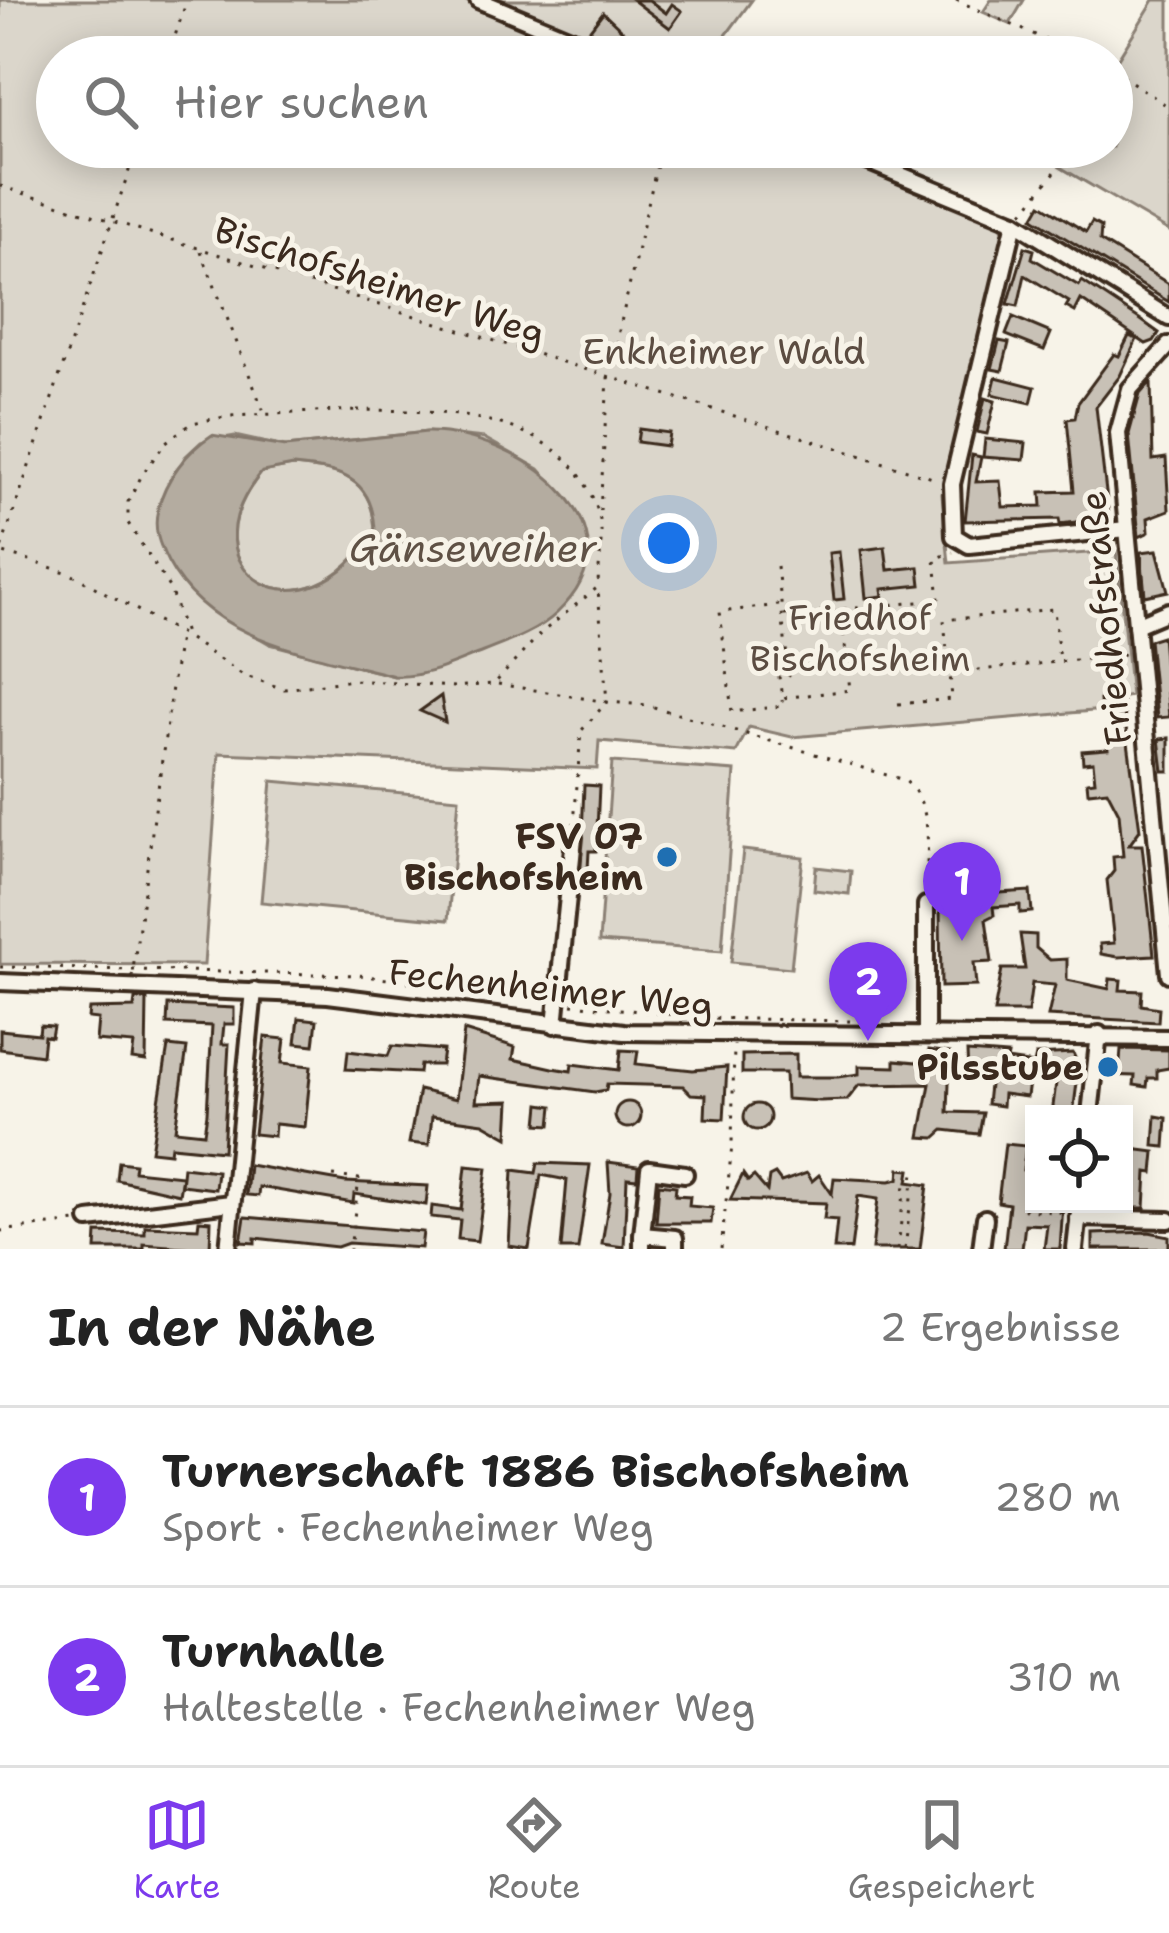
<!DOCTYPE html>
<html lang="de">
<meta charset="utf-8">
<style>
:root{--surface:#fff;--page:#f6f6f6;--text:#222;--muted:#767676;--line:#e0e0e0;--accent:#7c3aed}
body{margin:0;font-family:"Shantell Sans",sans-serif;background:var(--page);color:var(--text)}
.controls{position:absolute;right:36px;bottom:36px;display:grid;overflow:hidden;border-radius:0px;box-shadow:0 6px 30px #0003}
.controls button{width:108px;height:108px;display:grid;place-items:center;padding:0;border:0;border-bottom:3px solid var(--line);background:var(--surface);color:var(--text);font:60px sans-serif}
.you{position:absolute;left:669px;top:543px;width:42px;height:42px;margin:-30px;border:9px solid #fff;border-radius:50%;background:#1a73e8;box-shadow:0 0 0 18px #1a73e833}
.badge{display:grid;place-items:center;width:78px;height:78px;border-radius:50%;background:var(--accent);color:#fff;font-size:39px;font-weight:700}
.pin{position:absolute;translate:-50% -99px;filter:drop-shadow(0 3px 6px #0008)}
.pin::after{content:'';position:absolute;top:63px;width:42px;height:36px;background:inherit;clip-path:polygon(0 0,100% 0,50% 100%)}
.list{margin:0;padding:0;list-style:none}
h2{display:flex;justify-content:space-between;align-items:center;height:156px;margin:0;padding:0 48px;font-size:51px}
h2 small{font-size:39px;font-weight:400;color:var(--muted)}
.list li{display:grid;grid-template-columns:78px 1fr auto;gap:36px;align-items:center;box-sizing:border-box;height:180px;padding:0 48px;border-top:3px solid var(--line)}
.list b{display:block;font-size:45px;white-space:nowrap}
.list p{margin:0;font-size:39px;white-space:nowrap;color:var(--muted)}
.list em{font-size:39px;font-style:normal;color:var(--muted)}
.icon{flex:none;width:66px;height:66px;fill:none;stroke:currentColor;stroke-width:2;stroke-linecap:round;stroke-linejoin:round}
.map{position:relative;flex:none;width:1169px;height:1249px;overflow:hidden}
.search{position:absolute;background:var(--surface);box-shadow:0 6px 30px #0003;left:36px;right:36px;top:36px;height:132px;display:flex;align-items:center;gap:30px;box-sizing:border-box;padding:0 42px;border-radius:66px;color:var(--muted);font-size:45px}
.sheet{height:516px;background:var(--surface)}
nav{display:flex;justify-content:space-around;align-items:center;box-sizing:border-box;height:168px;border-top:3px solid var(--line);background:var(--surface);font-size:33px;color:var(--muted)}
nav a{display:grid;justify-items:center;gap:6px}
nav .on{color:var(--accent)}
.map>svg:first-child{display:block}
.green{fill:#dbd6cb;stroke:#8b8074;stroke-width:3;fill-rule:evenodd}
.water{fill:#b4aca0;stroke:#84786c;stroke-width:3;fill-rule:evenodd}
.building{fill:#c8c1b6;stroke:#3b2a1e;stroke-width:3}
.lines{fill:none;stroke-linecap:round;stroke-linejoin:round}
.minor-casing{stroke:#3b2a1e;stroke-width:22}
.path{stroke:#3b2a1e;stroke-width:3;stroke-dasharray:3 9;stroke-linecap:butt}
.minor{stroke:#f7f3e8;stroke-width:14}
.poi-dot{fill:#1f6fb2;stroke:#f7f3e8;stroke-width:4.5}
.labels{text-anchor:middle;stroke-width:10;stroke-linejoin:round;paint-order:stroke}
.street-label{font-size:36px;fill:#3b2a1e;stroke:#f7f3e8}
.park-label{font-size:36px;fill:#5b4c41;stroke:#f7f3e8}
.poi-label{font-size:36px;font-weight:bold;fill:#3b2a1e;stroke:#f7f3e8;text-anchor:end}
.water-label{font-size:39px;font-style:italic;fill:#5f5145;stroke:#f7f3e8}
</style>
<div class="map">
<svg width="1169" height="1249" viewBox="0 0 1169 1249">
<rect width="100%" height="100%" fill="#f7f3e8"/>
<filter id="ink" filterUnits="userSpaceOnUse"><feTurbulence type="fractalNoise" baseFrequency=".00833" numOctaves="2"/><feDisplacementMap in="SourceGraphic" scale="24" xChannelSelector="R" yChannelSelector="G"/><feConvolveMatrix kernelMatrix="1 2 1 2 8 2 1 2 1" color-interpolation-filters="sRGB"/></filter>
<g filter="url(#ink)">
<g class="green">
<path d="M 0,0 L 464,0 L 601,57 L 57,57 L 57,147 L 816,147 L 999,223 L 1005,233 L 942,494 L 949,563 L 1116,551 L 1131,696 L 1115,699 L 1115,709 L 792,737 L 749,727 L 736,753 L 599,741 L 597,769 L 219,753 L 204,965 L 0,964 ZM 427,432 L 484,438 L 539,469 L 575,510 L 587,543 L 585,561 L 563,605 L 394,676 L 270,644 L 207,607 L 158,507 L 185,457 L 201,442 L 235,436 L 285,447 Z"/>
<path d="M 481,0 L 752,0 L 710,57 L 628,57 Z"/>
<path d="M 991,0 L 1024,0 L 1010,24 L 983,12 Z"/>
<path d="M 1154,0 L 1169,0 L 1169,231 L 1060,167 L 1076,147 L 1112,147 L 1112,68 Z"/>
<path d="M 293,466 C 339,470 372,476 375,529 C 306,647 178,573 262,472 Z"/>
<path d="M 612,762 L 735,771 L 722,951 L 599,942 Z"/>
<path d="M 272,781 L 459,798 L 448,920 L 261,902 Z"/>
<path d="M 743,850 L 803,857 L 791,968 L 731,962 Z"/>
<path d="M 816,867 L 851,871 L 849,894 L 814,890 Z"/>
</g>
<path class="water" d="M 427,432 C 515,431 650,525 557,613 C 537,632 508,642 483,652 C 454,663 425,678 394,676 C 315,654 211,643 168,562 C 159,544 153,529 158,509 C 165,479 187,451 212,435 L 285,447 ZM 293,466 C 339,470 372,476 375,529 C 308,647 177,573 262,472 Z"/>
<g class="building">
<path d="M 633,0 L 649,0 L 666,13 L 672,4 L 682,11 L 670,28 Z"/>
<path d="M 603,12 L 625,33 L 616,45 L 587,33 Z"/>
<path d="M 1041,204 L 1086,232 L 1092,222 L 1101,227 L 1100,241 L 1169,284 L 1169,302 L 1033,218 Z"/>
<path d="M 1025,247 L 1034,250 L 1032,258 L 1079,286 L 1082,281 L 1141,320 L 1159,333 L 1154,341 L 1146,344 L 1081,300 L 1075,312 L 1066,307 L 1069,302 L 1025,275 L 1018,306 L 1008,304 Z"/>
<path d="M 1013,317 L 1051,333 L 1044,350 L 1006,335 Z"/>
<path d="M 1129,336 L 1137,339 L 1120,376 L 1096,407 L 1109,518 L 1060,524 L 1059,519 L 965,521 L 972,455 L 981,457 L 976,482 L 1000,481 L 1003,507 L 1042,506 L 1041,492 L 1074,491 L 1067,419 L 1075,418 L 1078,403 L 1114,354 L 1119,356 Z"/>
<path d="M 999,341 L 1009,343 L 1002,371 L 992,369 Z"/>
<path d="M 996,377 L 1035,387 L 1031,403 L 992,394 Z"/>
<path d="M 1151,382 L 1153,460 L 1166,458 L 1169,510 L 1148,518 L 1149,532 L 1139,537 L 1129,434 L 1140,394 Z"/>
<path d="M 985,398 L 995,401 L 987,434 L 977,432 Z"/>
<path d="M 639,429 L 669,433 L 667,446 L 637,442 Z"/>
<path d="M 985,439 L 1026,443 L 1024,460 L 983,457 Z"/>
<path d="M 885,547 L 888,570 L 919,567 L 921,585 L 882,589 L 883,596 L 866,598 L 861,550 Z"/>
<path d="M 1157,550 L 1168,591 L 1145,596 L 1141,552 Z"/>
<path d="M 839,552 L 844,599 L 834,600 L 829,553 Z"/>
<path d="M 1162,636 L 1169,717 L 1157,718 L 1149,640 Z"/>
<path d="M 441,696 L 445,722 L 420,711 Z"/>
<path d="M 1122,698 L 1140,830 L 1129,845 L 1142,845 L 1154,955 L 1118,957 L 1101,954 L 1100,944 L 1114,943 L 1107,880 L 1114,871 L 1113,857 L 1123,856 L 1119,813 L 1107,790 L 1088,792 L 1087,782 L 1095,781 L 1093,762 L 1083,763 L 1082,751 L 1108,749 L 1107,741 L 1116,740 L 1113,713 L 1101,714 L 1100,700 Z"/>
<path d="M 1169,738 L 1169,771 L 1163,771 L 1159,739 Z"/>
<path d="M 584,785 L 599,786 L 596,851 L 589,851 L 587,888 L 580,887 Z"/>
<path d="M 1030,891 L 1032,912 L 1020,913 L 1020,905 L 993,907 L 994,915 L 986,919 L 992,962 L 974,963 L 976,986 L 941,987 L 940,908 L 984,907 L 984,894 Z"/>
<path d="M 1020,934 L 1036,935 L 1036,948 L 1050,960 L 1067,959 L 1067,980 L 1109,989 L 1110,979 L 1121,980 L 1120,990 L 1142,991 L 1141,1005 L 1159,1008 L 1158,1022 L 1048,1016 L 1055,985 L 1032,983 L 1028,1012 L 994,1012 L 1002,969 L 1025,969 Z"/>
<path d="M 135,999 L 147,999 L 146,1061 L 132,1059 L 134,1044 L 96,1041 L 98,1019 L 88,1018 L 89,1009 L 134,1008 Z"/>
<path d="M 168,1005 L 234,1008 L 234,1024 L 224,1024 L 222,1044 L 229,1044 L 223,1151 L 171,1146 L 170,1153 L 151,1151 L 168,1046 L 187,1048 L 175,1130 L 204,1133 L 207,1113 L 212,1026 L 167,1024 Z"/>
<path d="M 299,1018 L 317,1020 L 314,1045 L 296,1043 Z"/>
<path d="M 40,1025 L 53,1026 L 51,1037 L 44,1036 L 42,1055 L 0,1049 L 0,1030 L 39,1034 Z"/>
<path d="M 464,1031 L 515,1047 L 513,1059 L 553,1068 L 571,1071 L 572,1064 L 619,1070 L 621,1050 L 638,1051 L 636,1064 L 693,1070 L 727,1067 L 724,1119 L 705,1118 L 706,1095 L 691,1094 L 683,1086 L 607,1084 L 606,1090 L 595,1092 L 479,1076 L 476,1102 L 510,1101 L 508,1137 L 483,1123 L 432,1116 L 429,1145 L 409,1143 L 419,1090 L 456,1099 Z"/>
<path d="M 265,1037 L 285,1039 L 282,1063 L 311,1066 L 305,1127 L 275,1124 L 274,1136 L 254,1134 Z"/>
<path d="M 392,1046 L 443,1050 L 441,1065 L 420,1065 L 419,1073 L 346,1069 L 348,1051 L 388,1056 Z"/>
<path d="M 1121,1049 L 1169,1050 L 1169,1068 L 1157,1070 L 1157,1078 L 1148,1078 L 1147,1087 L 1134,1085 L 1135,1076 L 1106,1075 L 1107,1061 L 1120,1062 Z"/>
<path d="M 929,1050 L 950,1053 L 948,1112 L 983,1113 L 979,1134 L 944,1130 L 935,1138 L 920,1137 L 930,1084 L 859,1085 L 847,1100 L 820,1101 L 786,1099 L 785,1073 L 742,1073 L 742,1055 L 796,1054 L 796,1077 L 838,1077 L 859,1074 L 859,1066 L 895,1067 L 895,1060 L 928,1063 Z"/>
<path d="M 967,1052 L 1008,1055 L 1007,1060 L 1034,1064 L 1036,1055 L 1073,1053 L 1079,1067 L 1073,1114 L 1052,1114 L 1058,1067 L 1039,1065 L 1038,1075 L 1030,1074 L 1027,1097 L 1003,1094 L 1002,1106 L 987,1104 L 990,1076 L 968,1072 Z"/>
<circle cx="628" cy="1115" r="13"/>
<circle cx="757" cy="1117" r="13"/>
<path d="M 540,1104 L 553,1106 L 551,1125 L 538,1124 Z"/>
<path d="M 1156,1116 L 1167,1118 L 1165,1147 L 1154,1146 Z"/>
<path d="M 1005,1144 L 1026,1146 L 1023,1170 L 1034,1171 L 1034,1204 L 1063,1204 L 1060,1249 L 1044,1249 L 1047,1225 L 1025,1224 L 1022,1249 L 1004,1249 L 1009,1204 L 998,1202 Z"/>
<path d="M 1124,1148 L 1155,1152 L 1153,1173 L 1147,1172 L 1145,1208 L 1124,1208 Z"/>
<path d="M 119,1162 L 135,1164 L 134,1171 L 182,1176 L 179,1194 L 117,1180 Z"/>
<path d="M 608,1162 L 638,1166 L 637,1179 L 627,1178 L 624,1247 L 602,1244 L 610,1193 Z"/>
<path d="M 538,1163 L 590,1165 L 578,1249 L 561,1249 L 567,1180 L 541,1175 L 529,1249 L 509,1246 L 513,1170 L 536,1173 Z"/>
<path d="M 249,1165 L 345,1182 L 428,1186 L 426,1205 L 354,1194 L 353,1203 L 259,1187 L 258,1196 L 246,1195 Z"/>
<path d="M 466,1166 L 487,1168 L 477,1241 L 458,1239 L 460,1220 L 431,1217 L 432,1206 L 461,1210 Z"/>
<path d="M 183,1167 L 217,1171 L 215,1189 L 181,1185 Z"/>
<path d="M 900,1169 L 910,1170 L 908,1182 L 928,1185 L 920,1249 L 872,1249 L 878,1199 L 858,1196 L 851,1249 L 834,1249 L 837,1220 L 824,1219 L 826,1203 L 730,1200 L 743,1174 L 748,1181 L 754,1176 L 767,1191 L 769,1177 L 775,1174 L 781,1182 L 807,1173 L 812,1181 L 819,1175 L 832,1194 L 834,1178 L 890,1181 L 899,1179 Z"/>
<path d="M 659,1184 L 676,1186 L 675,1195 L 690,1196 L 689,1206 L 713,1208 L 711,1223 L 656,1223 Z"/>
<path d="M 245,1217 L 423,1232 L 421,1248 L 348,1243 L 337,1247 L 255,1238 L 255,1243 L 241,1242 Z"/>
<path d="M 199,1220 L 211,1221 L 210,1249 L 144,1244 L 144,1249 L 96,1249 L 97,1233 L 145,1234 L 145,1226 L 198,1228 Z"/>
<path d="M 1149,1232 L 1169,1236 L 1169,1249 L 1093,1249 L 1093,1234 Z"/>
</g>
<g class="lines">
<g class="minor-casing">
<g id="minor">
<path d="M 478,0 L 616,57"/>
<path d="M 833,147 L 1015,222 L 1169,318"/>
<path d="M 1015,222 L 952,484 L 954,536 L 969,545 L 1127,529"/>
<path d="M 1169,345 L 1130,389 L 1118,433 L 1169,974"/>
<path d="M 1136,625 L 1169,611"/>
<path d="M 926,905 L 926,1034"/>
<path d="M 0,982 L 328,995 L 624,1032 L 1169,1038"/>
<path d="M 555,1025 L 574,837"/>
<path d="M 1090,1114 L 1099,1034"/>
<path d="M 1078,1218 L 1169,1220"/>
<path d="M 89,1220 L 231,1203"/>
<path d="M 642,1235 L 649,1169 L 685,1174"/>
<path d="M 228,1249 L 254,991"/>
<path d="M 642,1249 L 642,1235 L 675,1238 L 675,1249"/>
<path d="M 981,1249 L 985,1218"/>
<path d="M 1075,1249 L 1080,1204"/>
</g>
</g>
<g class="path">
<path d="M 956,0 L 1085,57"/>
<path d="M 168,57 L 187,0"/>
<path d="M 1112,69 L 1169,107"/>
<path d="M 1112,98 L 1121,78"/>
<path d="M 137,147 L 0,552 L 69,573 L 185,636"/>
<path d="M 0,186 L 939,480"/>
<path d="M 1023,212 L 1075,147"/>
<path d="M 201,251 L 265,415"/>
<path d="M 357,410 C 444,411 565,410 598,512 C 605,533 598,565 598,587 L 541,633 L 494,684 L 454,687 L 353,680 L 284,689 L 243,675 L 186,637 L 170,589 L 128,523 L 128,502 L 143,473 L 166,442 L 191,423 L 231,416 Z"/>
<path d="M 600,511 L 608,379 L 661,147"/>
<path d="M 777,566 L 789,676 L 779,677 L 782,698 L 850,690 L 841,609"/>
<path d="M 779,605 L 720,612 L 732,712 L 783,706 L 782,700"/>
<path d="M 784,615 L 939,600 L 935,559 L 953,552"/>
<path d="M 949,671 L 944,620 L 1054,609 L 1059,661"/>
<path d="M 498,684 L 607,702 L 598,589"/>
<path d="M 898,704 L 952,699 L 950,673 L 1125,655"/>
<path d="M 574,825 L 581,731 L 607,702 L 647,705 L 904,780 C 936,804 926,855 926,891"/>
<path d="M 0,967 L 359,975 L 545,1001"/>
<path d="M 132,977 L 179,636"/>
<path d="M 572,1004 L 706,1018 L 850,1021"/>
<path d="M 1031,1148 L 1025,1210 L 1069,1213"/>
<path d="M 333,1176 L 359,1179 L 350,1249"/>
<path d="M 0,1231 L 76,1222"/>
<path d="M 721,1249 L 732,1145 L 734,1045"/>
<path d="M 898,1249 L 905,1184"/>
<path d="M 905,1249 L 914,1173"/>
</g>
<use href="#minor" class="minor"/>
</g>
</g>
<g class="poi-dot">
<circle cx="667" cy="857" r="12"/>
<circle cx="1108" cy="1067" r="12"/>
</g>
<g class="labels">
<g class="street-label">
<text transform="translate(380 281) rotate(18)" y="13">Bischofsheimer Weg</text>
<text transform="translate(1105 618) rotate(-96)" y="13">Friedhofstraße</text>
<text transform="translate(551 988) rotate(6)" y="13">Fechenheimer Weg</text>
</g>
<g class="park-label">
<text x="724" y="364">Enkheimer Wald</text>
<text x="860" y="630">Friedhof<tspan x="860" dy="41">Bischofsheim</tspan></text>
</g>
<g class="poi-label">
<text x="643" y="849">FSV 07<tspan x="643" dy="41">Bischofsheim</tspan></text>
<text x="1084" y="1080">Pilsstube</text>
</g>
<g class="water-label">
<text x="473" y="562">Gänseweiher</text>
</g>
</g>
</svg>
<div class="controls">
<button><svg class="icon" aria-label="locate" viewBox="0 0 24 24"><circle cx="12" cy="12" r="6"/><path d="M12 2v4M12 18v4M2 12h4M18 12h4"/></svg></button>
</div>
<div class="you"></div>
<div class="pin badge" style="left:962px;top:941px">1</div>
<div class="pin badge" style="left:868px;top:1041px">2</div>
<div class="search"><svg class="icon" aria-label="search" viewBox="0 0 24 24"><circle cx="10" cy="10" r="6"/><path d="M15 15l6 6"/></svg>Hier suchen</div>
</div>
<section class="sheet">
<h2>In der Nähe<small>2 Ergebnisse</small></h2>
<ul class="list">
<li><span class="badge">1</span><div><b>Turnerschaft 1886 Bischofsheim</b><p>Sport · Fechenheimer Weg</p></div><em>280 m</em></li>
<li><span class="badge">2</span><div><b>Turnhalle</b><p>Haltestelle · Fechenheimer Weg</p></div><em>310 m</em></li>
</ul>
</section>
<nav>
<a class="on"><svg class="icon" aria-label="map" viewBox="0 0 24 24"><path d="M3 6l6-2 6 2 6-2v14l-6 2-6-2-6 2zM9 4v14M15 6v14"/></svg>Karte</a>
<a><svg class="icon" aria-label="directions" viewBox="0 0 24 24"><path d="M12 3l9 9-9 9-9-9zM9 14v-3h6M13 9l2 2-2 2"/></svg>Route</a>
<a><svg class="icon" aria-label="saved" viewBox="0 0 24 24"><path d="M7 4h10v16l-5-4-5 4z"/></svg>Gespeichert</a>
</nav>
